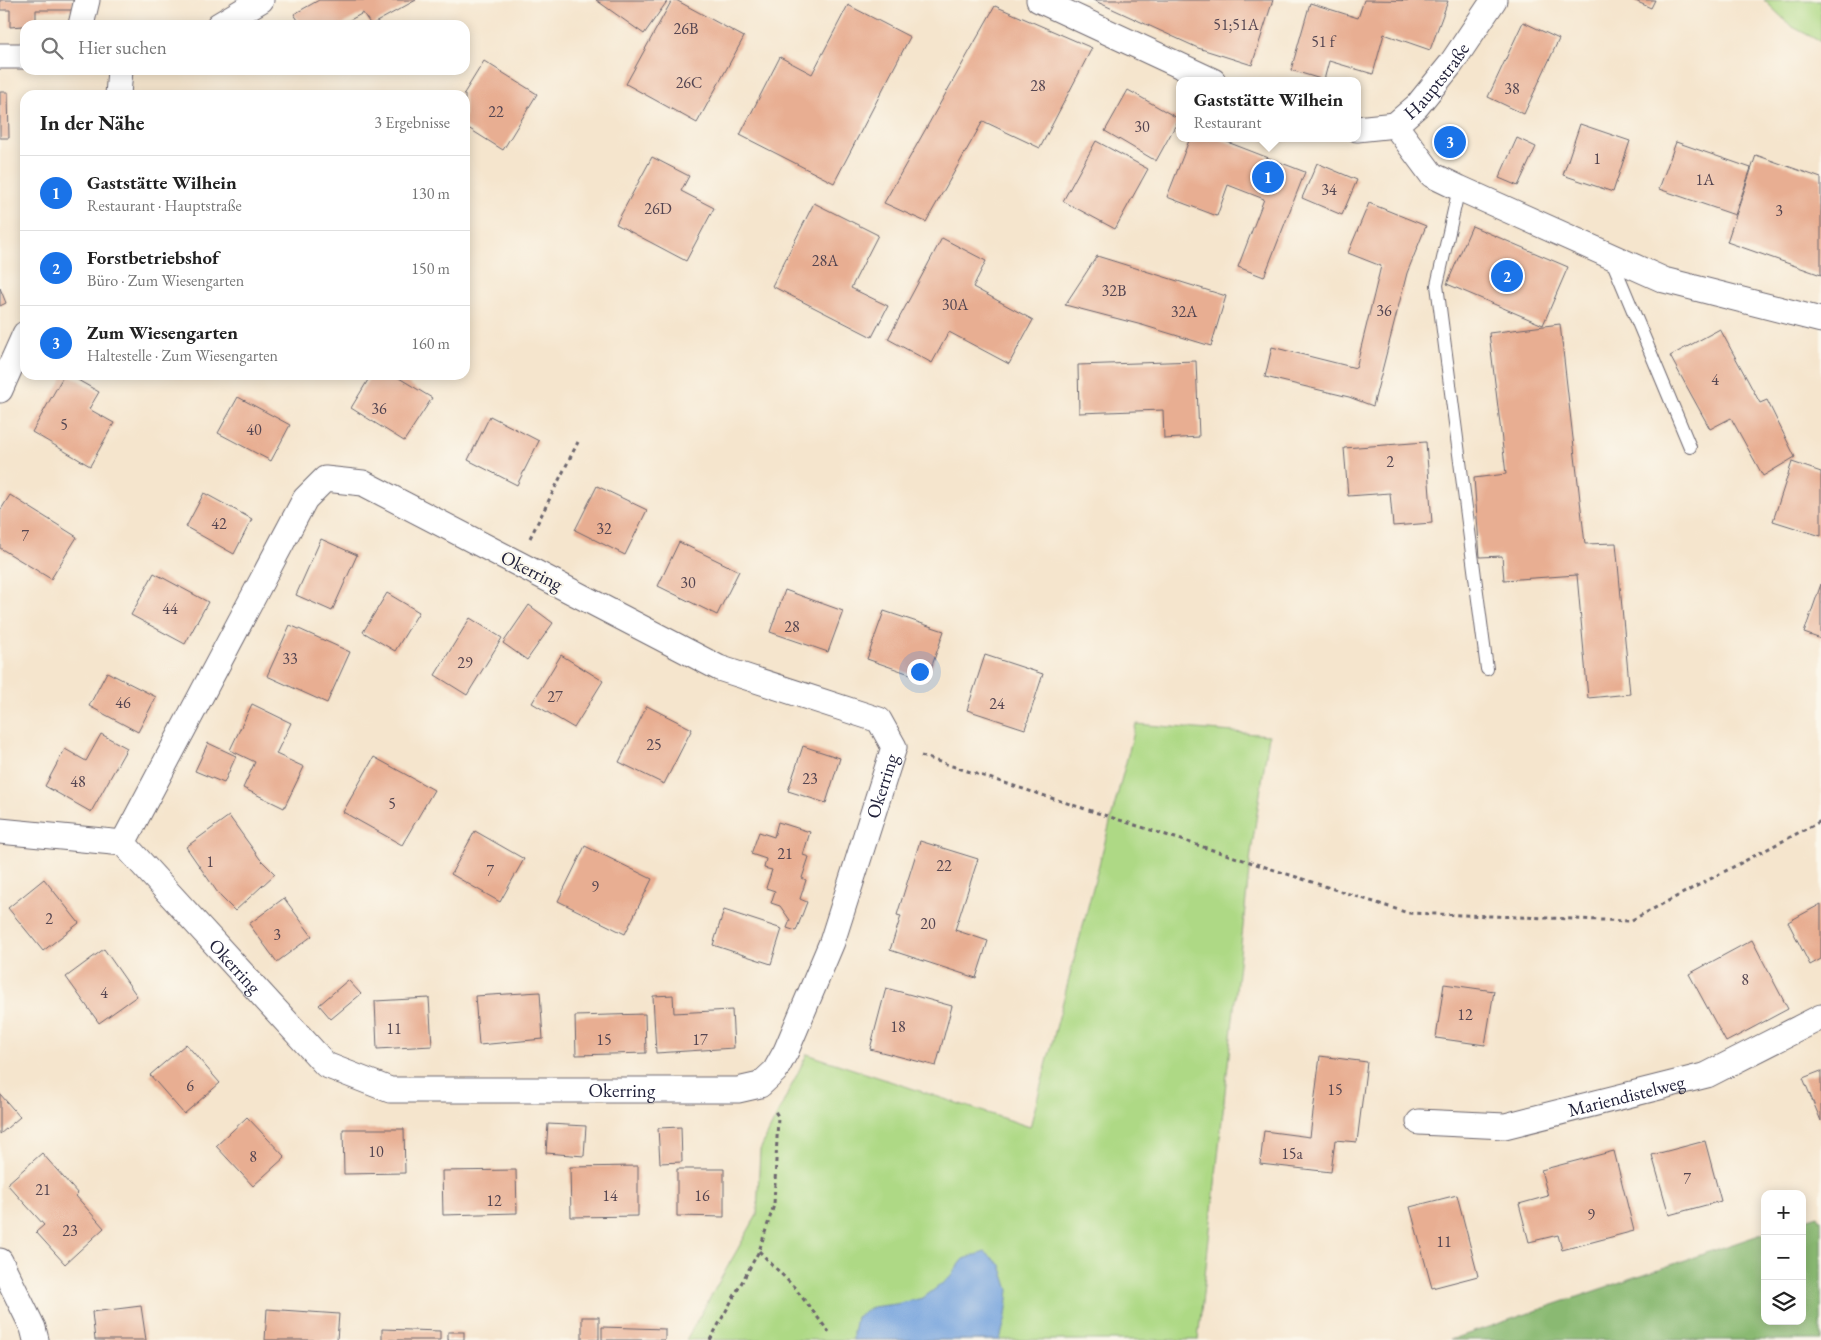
<!DOCTYPE html>
<html lang="de">
<meta charset="utf-8">
<style>
:root{--surface:#fff;--page:#f6f6f6;--text:#222;--muted:#767676;--line:#e0e0e0;--accent:#1a73e8}
body{margin:0;font-family:"EB Garamond",serif;background:var(--page);color:var(--text)}
.controls{position:absolute;right:15px;bottom:15px;display:grid;overflow:hidden;border-radius:10px;box-shadow:0 2px 12px #0003}
.controls button{width:45px;height:45px;display:grid;place-items:center;padding:0;border:0;border-bottom:1px solid var(--line);background:var(--surface);color:var(--text);font:25px sans-serif}
.you{position:absolute;left:919px;top:671px;width:18px;height:18px;margin:-12px;border:4px solid #fff;border-radius:50%;background:#1a73e8;box-shadow:0 0 0 8px #1a73e833}
.badge{display:grid;place-items:center;width:32px;height:32px;border-radius:50%;background:var(--accent);color:#fff;font-size:16px;font-weight:700}
.pin{position:absolute;translate:-50% -50%;border:2px solid #fff;box-shadow:0 1px 5px #0006}
.popup{position:absolute;left:1176px;top:77px;width:185px;height:65px;box-sizing:border-box;display:grid;place-content:center;border-radius:10px;background:var(--surface);filter:drop-shadow(0 1px 4px #0005);font-size:16px;white-space:nowrap;color:var(--muted)}
.popup b{font-size:19px;color:var(--text)}
.popup::after{content:'';position:absolute;left:50%;top:100%;margin-left:-10px;border:10px solid transparent;border-top-color:var(--surface)}
.list{margin:0;padding:0;list-style:none}
h2{display:flex;justify-content:space-between;align-items:center;height:65px;margin:0;padding:0 20px;font-size:21px}
h2 small{font-size:16px;font-weight:400;color:var(--muted)}
.list li{display:grid;grid-template-columns:32px 1fr auto;gap:15px;align-items:center;box-sizing:border-box;height:75px;padding:0 20px;border-top:1px solid var(--line)}
.list b{display:block;font-size:19px;white-space:nowrap}
.list p{margin:0;font-size:16px;white-space:nowrap;color:var(--muted)}
.list em{font-size:16px;font-style:normal;color:var(--muted)}
.icon{flex:none;width:28px;height:28px;fill:none;stroke:currentColor;stroke-width:2;stroke-linecap:round;stroke-linejoin:round}
.map{position:relative;flex:none;width:1821px;height:1340px;overflow:hidden}
.search{position:absolute;background:var(--surface);box-shadow:0 2px 12px #0003;left:20px;top:20px;width:450px;height:55px;display:flex;align-items:center;gap:12px;box-sizing:border-box;padding:0 18px;border-radius:15px;color:var(--muted);font-size:19px}
.panel{position:absolute;background:var(--surface);box-shadow:0 2px 12px #0003;left:20px;top:90px;width:450px;height:290px;border-radius:15px}
.map>svg:first-child{display:block}
.green{fill:#aed985;stroke:#687e60}
.forest{fill:#8ab972;stroke:#566e56}
.water{fill:#73a2dd;stroke:#4a628c}
.building{fill:#e8ae92}
.lines{fill:none;stroke-linecap:round;stroke-linejoin:round}
.service-casing{stroke:#6c666e;stroke-width:14}
.minor-casing{stroke:#6c666e;stroke-width:27}
.path{stroke:#6c666e;stroke-width:3;stroke-dasharray:4 4;stroke-linecap:butt}
.service{stroke:#fff;stroke-width:12}
.minor{stroke:#fff;stroke-width:25}
.labels{text-anchor:middle;stroke-width:4.5;stroke-linejoin:round;paint-order:stroke}
.number-label{font-size:16px;fill:#544551}
.street-label{font-size:19px;fill:#22223b;stroke:#fbf7ec}
</style>
<div class="map">
<svg width="1821" height="1340" viewBox="0 0 1821 1340">
<rect width="100%" height="100%" fill="#fbf7ec"/>
<filter id="ink" filterUnits="userSpaceOnUse"><feTurbulence type="fractalNoise" baseFrequency=".02" numOctaves="2"/><feDisplacementMap in="SourceGraphic" scale="10" xChannelSelector="R" yChannelSelector="G"/><feConvolveMatrix kernelMatrix="1 2 1 2 8 2 1 2 1" color-interpolation-filters="sRGB"/></filter>
<filter id="wash" filterUnits="userSpaceOnUse"><feTurbulence type="fractalNoise" baseFrequency=".0096" numOctaves="4" result="noise"/><feDisplacementMap in="SourceGraphic" scale="20" xChannelSelector="R" yChannelSelector="G"/><feGaussianBlur stdDeviation="1.12" result="paint"/><feColorMatrix in="noise" values="0 0 0 0 0 0 0 0 0 0 0 0 0 0 0 0 0 1.4 0 .05"/><feComposite in="paint" operator="in"/></filter>
<g filter="url(#wash)">
<rect width="100%" height="100%" fill="#f5e5cd"/>
<g class="green">
<path d="M 1764,0 L 1821,0 L 1821,42 L 1791,26 Z"/>
<path d="M 1136,724 L 1269,735 L 1251,853 L 1198,1340 L 686,1340 L 757,1215 L 760,1150 L 807,1054 L 1030,1127 Z"/>
</g>
<path class="forest" d="M 1818,1215 L 1821,1221 L 1821,1340 L 1450,1340 L 1765,1233 L 1765,1321 L 1802,1321 L 1802,1220 Z"/>
<path class="water" d="M 985,1252 L 1001,1265 L 1009,1290 L 1006,1316 L 1000,1340 L 853,1340 L 853,1333 L 856,1317 L 872,1307 L 896,1304 L 923,1298 L 947,1280 L 964,1259 Z"/>
<g id="blocks">
<g class="building">
<path d="M 0,0 L 73,0 L 73,10 L 36,10 L 36,25 L 10,27 L 10,10 L 0,10 Z"/>
<path d="M 319,0 L 416,0 L 371,25 L 363,13 L 341,25 L 301,25 L 294,14 Z"/>
<path d="M 596,0 L 668,0 L 644,34 Z"/>
<path d="M 672,0 L 676,0 L 744,37 L 697,123 L 626,84 Z"/>
<path d="M 1093,0 L 1273,0 L 1252,65 L 1198,48 Z"/>
<path d="M 1364,0 L 1448,1 L 1430,50 L 1384,34 L 1373,74 L 1329,61 L 1324,80 L 1291,70 L 1310,3 L 1358,18 Z"/>
<path d="M 1633,0 L 1655,0 L 1651,8 Z"/>
<path d="M 848,5 L 910,37 L 834,183 L 740,135 L 780,57 L 812,74 Z"/>
<path d="M 995,6 L 1092,48 L 1040,148 L 983,121 L 926,222 L 884,203 Z"/>
<path d="M 1523,22 L 1559,39 L 1524,114 L 1488,97 Z"/>
<path d="M 484,61 L 537,94 L 503,150 L 465,126 L 465,95 L 463,95 Z"/>
<path d="M 1128,90 L 1179,119 L 1156,161 L 1105,131 Z"/>
<path d="M 0,92 L 8,92 L 9,138 L 0,138 Z"/>
<path d="M 1580,124 L 1630,141 L 1613,192 L 1563,175 Z"/>
<path d="M 1190,138 L 1217,138 L 1305,172 L 1264,277 L 1238,267 L 1264,199 L 1228,185 L 1217,216 L 1167,197 Z"/>
<path d="M 1517,138 L 1536,147 L 1518,186 L 1499,178 Z"/>
<path d="M 1096,141 L 1148,169 L 1115,229 L 1063,201 Z"/>
<path d="M 1676,142 L 1751,168 L 1735,215 L 1659,189 Z"/>
<path d="M 1756,155 L 1821,178 L 1821,275 L 1727,242 Z"/>
<path d="M 652,157 L 689,176 L 681,191 L 714,208 L 686,261 L 616,224 Z"/>
<path d="M 1317,163 L 1357,180 L 1342,215 L 1302,198 Z"/>
<path d="M 814,203 L 878,235 L 851,288 L 888,306 L 872,337 L 772,286 Z"/>
<path d="M 1369,203 L 1426,226 L 1407,273 L 1373,406 L 1349,397 L 1265,377 L 1272,347 L 1356,368 L 1381,266 L 1348,253 Z"/>
<path d="M 1472,226 L 1568,267 L 1543,325 L 1447,284 Z"/>
<path d="M 942,238 L 986,261 L 973,287 L 1033,320 L 1009,364 L 949,332 L 932,363 L 888,339 Z"/>
<path d="M 1097,256 L 1226,296 L 1211,346 L 1142,325 L 1065,305 Z"/>
<path d="M 0,288 L 6,303 L 0,306 Z"/>
<path d="M 1560,324 L 1585,544 L 1616,543 L 1630,694 L 1588,698 L 1577,575 L 1504,580 L 1502,556 L 1480,557 L 1474,478 L 1506,474 L 1489,333 Z"/>
<path d="M 1720,329 L 1760,403 L 1767,400 L 1795,457 L 1763,476 L 1731,418 L 1710,429 L 1670,356 Z"/>
<path d="M 1196,361 L 1199,437 L 1164,439 L 1163,410 L 1079,413 L 1078,365 Z"/>
<path d="M 64,375 L 69,375 L 99,392 L 89,409 L 114,423 L 90,466 L 32,432 Z"/>
<path d="M 371,375 L 394,375 L 432,398 L 404,441 L 351,408 Z"/>
<path d="M 238,397 L 290,425 L 271,461 L 218,433 Z"/>
<path d="M 490,416 L 539,441 L 517,485 L 468,460 Z"/>
<path d="M 1426,442 L 1432,523 L 1393,526 L 1390,493 L 1348,496 L 1344,448 Z"/>
<path d="M 1792,462 L 1821,472 L 1821,536 L 1773,521 Z"/>
<path d="M 597,486 L 647,510 L 625,555 L 575,530 Z"/>
<path d="M 204,493 L 252,519 L 234,554 L 186,527 Z"/>
<path d="M 10,495 L 77,537 L 51,579 L 0,548 L 0,511 Z"/>
<path d="M 321,539 L 357,555 L 332,611 L 296,595 Z"/>
<path d="M 679,542 L 739,571 L 717,615 L 658,586 Z"/>
<path d="M 154,573 L 208,602 L 185,644 L 131,615 Z"/>
<path d="M 1821,584 L 1821,639 L 1804,633 Z"/>
<path d="M 785,590 L 843,611 L 828,652 L 770,632 Z"/>
<path d="M 387,593 L 419,612 L 395,651 L 363,632 Z"/>
<path d="M 529,605 L 553,623 L 527,660 L 503,643 Z"/>
<path d="M 884,611 L 944,631 L 927,680 L 867,659 Z"/>
<path d="M 470,618 L 502,638 L 467,695 L 435,675 Z"/>
<path d="M 290,625 L 350,652 L 327,703 L 267,676 Z"/>
<path d="M 561,655 L 603,681 L 574,728 L 532,703 Z"/>
<path d="M 985,655 L 1043,674 L 1025,729 L 967,710 Z"/>
<path d="M 107,672 L 156,697 L 138,732 L 89,706 Z"/>
<path d="M 252,704 L 291,723 L 276,754 L 304,767 L 284,808 L 243,788 L 255,762 L 230,750 Z"/>
<path d="M 647,706 L 692,729 L 664,784 L 619,762 Z"/>
<path d="M 101,734 L 127,748 L 91,812 L 45,786 L 65,749 L 86,761 Z"/>
<path d="M 208,743 L 236,756 L 224,783 L 195,771 Z"/>
<path d="M 803,746 L 840,758 L 826,803 L 788,791 Z"/>
<path d="M 374,757 L 434,790 L 402,845 L 343,812 Z"/>
<path d="M 229,816 L 260,859 L 275,874 L 235,911 L 220,896 L 186,847 Z"/>
<path d="M 778,822 L 810,832 L 803,855 L 809,857 L 802,878 L 806,880 L 800,899 L 807,902 L 796,931 L 787,928 L 790,920 L 780,906 L 771,903 L 775,891 L 766,888 L 772,870 L 764,868 L 766,859 L 751,854 L 759,832 L 774,837 Z"/>
<path d="M 475,831 L 524,859 L 500,902 L 451,874 Z"/>
<path d="M 920,841 L 978,859 L 955,930 L 988,941 L 976,978 L 890,950 L 901,916 L 897,915 Z"/>
<path d="M 585,846 L 652,879 L 625,934 L 558,901 Z"/>
<path d="M 44,879 L 79,923 L 43,951 L 8,908 Z"/>
<path d="M 284,898 L 312,936 L 277,962 L 249,924 Z"/>
<path d="M 1821,904 L 1821,959 L 1810,965 L 1788,922 Z"/>
<path d="M 724,910 L 782,929 L 771,964 L 713,945 Z"/>
<path d="M 1752,940 L 1788,1009 L 1726,1042 L 1689,974 Z"/>
<path d="M 104,949 L 137,996 L 99,1023 L 66,977 Z"/>
<path d="M 348,980 L 361,994 L 331,1019 L 319,1005 Z"/>
<path d="M 1444,984 L 1494,991 L 1485,1045 L 1436,1038 Z"/>
<path d="M 886,988 L 952,1006 L 936,1066 L 870,1049 Z"/>
<path d="M 540,992 L 543,1039 L 479,1045 L 475,996 Z"/>
<path d="M 673,995 L 674,1013 L 732,1010 L 734,1048 L 656,1053 L 653,996 Z"/>
<path d="M 429,998 L 432,1046 L 377,1049 L 375,1001 Z"/>
<path d="M 645,1014 L 646,1053 L 576,1055 L 575,1016 Z"/>
<path d="M 186,1044 L 220,1083 L 184,1114 L 150,1075 Z"/>
<path d="M 1320,1056 L 1367,1062 L 1357,1142 L 1335,1140 L 1331,1172 L 1260,1164 L 1264,1131 L 1310,1137 Z"/>
<path d="M 1821,1071 L 1821,1121 L 1803,1078 Z"/>
<path d="M 0,1094 L 20,1117 L 0,1134 Z"/>
<path d="M 247,1117 L 285,1157 L 253,1186 L 216,1146 Z"/>
<path d="M 548,1124 L 586,1126 L 584,1156 L 546,1153 Z"/>
<path d="M 681,1127 L 682,1162 L 660,1163 L 658,1128 Z"/>
<path d="M 343,1129 L 404,1129 L 405,1173 L 344,1174 Z"/>
<path d="M 1705,1141 L 1721,1201 L 1669,1215 L 1652,1155 Z"/>
<path d="M 1614,1151 L 1634,1231 L 1562,1250 L 1558,1235 L 1529,1242 L 1519,1204 L 1548,1196 L 1541,1170 Z"/>
<path d="M 42,1153 L 78,1194 L 76,1196 L 104,1228 L 65,1264 L 36,1232 L 44,1225 L 7,1184 Z"/>
<path d="M 638,1166 L 638,1216 L 571,1217 L 570,1167 Z"/>
<path d="M 677,1169 L 724,1169 L 724,1217 L 677,1216 Z"/>
<path d="M 516,1170 L 517,1213 L 443,1215 L 442,1171 Z"/>
<path d="M 1457,1195 L 1478,1276 L 1432,1288 L 1410,1207 Z"/>
<path d="M 141,1306 L 146,1340 L 95,1340 L 92,1312 Z"/>
<path d="M 267,1309 L 339,1314 L 337,1340 L 265,1340 Z"/>
<rect x="582" y="1317" width="17" height="23"/>
<path d="M 602,1327 L 665,1329 L 665,1340 L 602,1340 Z"/>
<path d="M 382,1329 L 440,1331 L 440,1340 L 382,1340 Z"/>
<rect x="448" y="1332" width="16" height="8"/>
</g>
</g>
</g>
<g filter="url(#ink)">
<use href="#blocks" fill-opacity="0" stroke="#6c666e" stroke-width="1"/>
<g class="lines">
<g class="service-casing">
<g id="service">
<path d="M 1459,188 L 1437,285 L 1487,669"/>
<path d="M 1611,258 L 1690,447"/>
</g>
</g>
<g class="minor-casing">
<g id="minor">
<path d="M 1039,0 L 1213,81"/>
<path d="M 81,25 L 87,0"/>
<path d="M 219,25 L 261,0"/>
<path d="M 0,56 L 25,56"/>
<path d="M 118,95 L 120,70"/>
<path d="M 1395,125 L 1432,175 L 1459,188 L 1664,280 L 1821,320"/>
<path id="s1" d="M 1357,129 L 1395,125 L 1417,106 L 1451,64 L 1494,0"/>
<path d="M 0,390 L 25,334"/>
<path id="s2" d="M 0,831 L 123,843 L 326,1065 L 390,1090 L 738,1090 L 760,1085 L 775,1071 L 786,1051 L 832,942 L 894,747 L 879,720 L 719,668 L 363,483 L 325,479 L 305,499 L 123,843"/>
<path id="s3" d="M 1419,1122 L 1505,1126 L 1707,1075 L 1821,1017"/>
<path d="M 0,1261 L 33,1328 L 36,1340"/>
</g>
</g>
<g class="path">
<path d="M 530,538 L 578,442"/>
<path d="M 921,756 L 1408,913 L 1630,921 L 1821,821"/>
<path d="M 759,1251 L 794,1287 L 829,1332"/>
<path d="M 710,1340 L 759,1251 L 774,1205 L 778,1116 L 774,1110"/>
</g>
<use href="#service" class="service"/>
<use href="#minor" class="minor"/>
</g>
</g>
<g class="labels">
<g class="number-label">
<text x="1236" y="30">51;51A</text>
<text x="686" y="34">26B</text>
<text x="1323" y="47">51 f</text>
<text x="689" y="88">26C</text>
<text x="1038" y="91">28</text>
<text x="1512" y="94">38</text>
<text x="496" y="117">22</text>
<text x="1142" y="132">30</text>
<text x="1597" y="164">1</text>
<text x="1705" y="185">1A</text>
<text x="1329" y="195">34</text>
<text x="658" y="214">26D</text>
<text x="1779" y="216">3</text>
<text x="825" y="266">28A</text>
<text x="1114" y="296">32B</text>
<text x="955" y="310">30A</text>
<text x="1384" y="316">36</text>
<text x="1184" y="317">32A</text>
<text x="1715" y="385">4</text>
<text x="379" y="414">36</text>
<text x="64" y="430">5</text>
<text x="254" y="435">40</text>
<text x="1390" y="467">2</text>
<text x="219" y="529">42</text>
<text x="604" y="534">32</text>
<text x="25" y="541">7</text>
<text x="688" y="588">30</text>
<text x="170" y="614">44</text>
<text x="792" y="632">28</text>
<text x="290" y="664">33</text>
<text x="465" y="668">29</text>
<text x="555" y="702">27</text>
<text x="123" y="708">46</text>
<text x="997" y="709">24</text>
<text x="654" y="750">25</text>
<text x="810" y="784">23</text>
<text x="78" y="787">48</text>
<text x="392" y="809">5</text>
<text x="785" y="859">21</text>
<text x="210" y="867">1</text>
<text x="944" y="871">22</text>
<text x="490" y="876">7</text>
<text x="595" y="892">9</text>
<text x="49" y="924">2</text>
<text x="928" y="929">20</text>
<text x="277" y="940">3</text>
<text x="1745" y="985">8</text>
<text x="104" y="998">4</text>
<text x="1465" y="1020">12</text>
<text x="898" y="1032">18</text>
<text x="394" y="1034">11</text>
<text x="604" y="1045">15</text>
<text x="700" y="1045">17</text>
<text x="190" y="1091">6</text>
<text x="1335" y="1095">15</text>
<text x="376" y="1157">10</text>
<text x="1292" y="1159">15a</text>
<text x="253" y="1162">8</text>
<text x="1687" y="1184">7</text>
<text x="43" y="1195">21</text>
<text x="610" y="1201">14</text>
<text x="702" y="1201">16</text>
<text x="494" y="1206">12</text>
<text x="1591" y="1220">9</text>
<text x="70" y="1236">23</text>
<text x="1444" y="1247">11</text>
</g>
<g class="street-label">
<text dy="7" stroke="none"><textPath href="#s1" startOffset="99">Hauptstraße</textPath></text>
<text transform="translate(532 570) rotate(27)" y="7">Okerring</text>
<text dy="7" stroke="none"><textPath href="#s2" startOffset="1189">Okerring</textPath></text>
<text dy="7" stroke="none"><textPath href="#s2" startOffset="290">Okerring</textPath></text>
<text dy="7" stroke="none"><textPath href="#s2" startOffset="725">Okerring</textPath></text>
<text dy="7" stroke="none"><textPath href="#s3" startOffset="211">Mariendistelweg</textPath></text>
</g>
</g>
</svg>
<div class="controls">
<button>+</button>
<button>−</button>
<button><svg class="icon" aria-label="layers" viewBox="0 0 24 24"><path d="M12 4l9 5-9 5-9-5zM3 14l9 5 9-5"/></svg></button>
</div>
<div class="you"></div>
<div class="pin badge" style="left:1268px;top:177px">1</div>
<div class="popup"><b>Gaststätte Wilhein</b>Restaurant</div>
<div class="pin badge" style="left:1507px;top:276px">2</div>
<div class="pin badge" style="left:1450px;top:142px">3</div>
<div class="search"><svg class="icon" aria-label="search" viewBox="0 0 24 24"><circle cx="10" cy="10" r="6"/><path d="M15 15l6 6"/></svg>Hier suchen</div>
<section class="panel">
<h2>In der Nähe<small>3 Ergebnisse</small></h2>
<ul class="list">
<li><span class="badge">1</span><div><b>Gaststätte Wilhein</b><p>Restaurant · Hauptstraße</p></div><em>130 m</em></li>
<li><span class="badge">2</span><div><b>Forstbetriebshof</b><p>Büro · Zum Wiesengarten</p></div><em>150 m</em></li>
<li><span class="badge">3</span><div><b>Zum Wiesengarten</b><p>Haltestelle · Zum Wiesengarten</p></div><em>160 m</em></li>
</ul>
</section>
</div>
